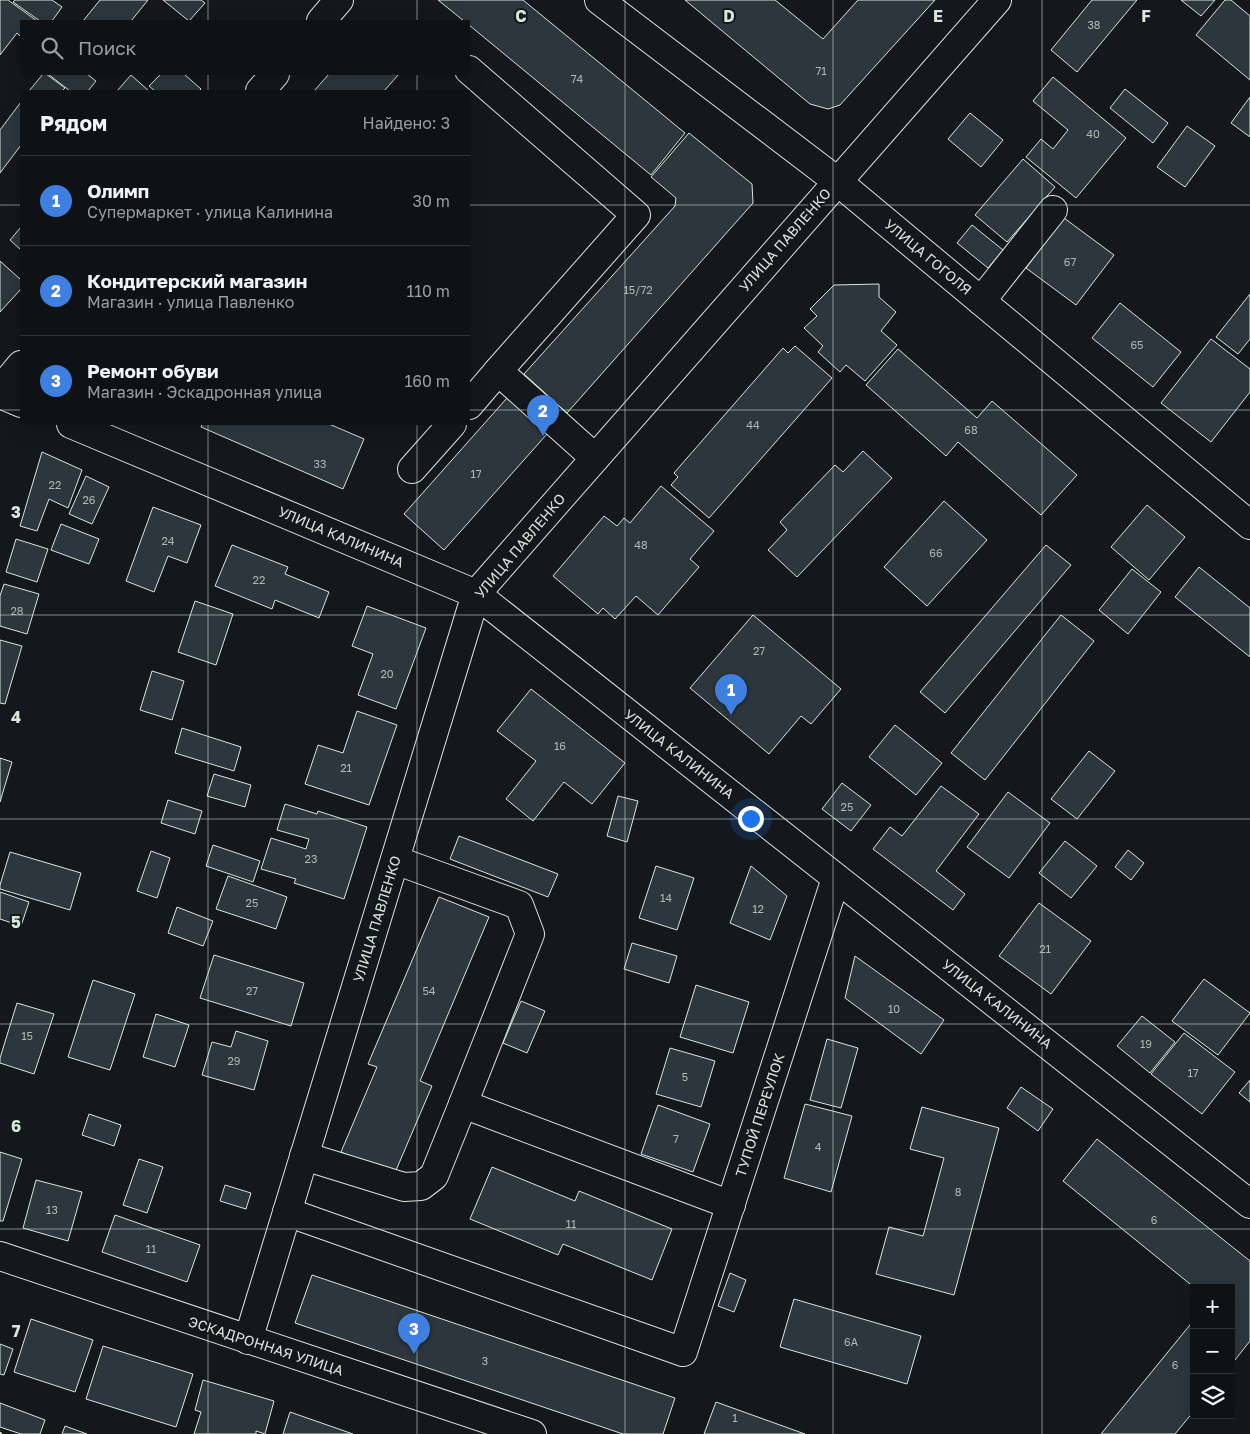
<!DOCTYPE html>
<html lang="ru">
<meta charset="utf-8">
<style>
:root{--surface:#0f1215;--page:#1d2022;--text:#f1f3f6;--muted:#9b9ea0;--line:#2f3234;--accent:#ffb74d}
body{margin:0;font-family:"Golos Text",sans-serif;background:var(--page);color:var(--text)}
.controls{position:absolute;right:15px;bottom:15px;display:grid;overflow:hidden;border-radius:0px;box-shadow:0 5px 20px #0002}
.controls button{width:45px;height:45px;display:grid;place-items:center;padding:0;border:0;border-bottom:1px solid var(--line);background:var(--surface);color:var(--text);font:25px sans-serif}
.you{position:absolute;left:750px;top:818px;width:18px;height:18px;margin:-12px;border:4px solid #fff;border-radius:50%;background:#1a73e8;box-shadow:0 0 0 8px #1a73e833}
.badge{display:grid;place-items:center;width:32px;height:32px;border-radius:50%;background:var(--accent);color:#fff;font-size:16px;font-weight:700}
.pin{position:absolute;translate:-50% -41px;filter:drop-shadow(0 1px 2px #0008)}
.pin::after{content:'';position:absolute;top:26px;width:18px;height:15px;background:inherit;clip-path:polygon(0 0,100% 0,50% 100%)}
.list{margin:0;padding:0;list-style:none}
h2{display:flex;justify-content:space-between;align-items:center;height:65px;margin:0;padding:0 20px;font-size:21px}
h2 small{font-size:16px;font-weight:400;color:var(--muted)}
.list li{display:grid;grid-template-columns:32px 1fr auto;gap:15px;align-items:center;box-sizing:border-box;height:90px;padding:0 20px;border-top:1px solid var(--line)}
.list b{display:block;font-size:19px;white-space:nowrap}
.list p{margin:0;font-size:16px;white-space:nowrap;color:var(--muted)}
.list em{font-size:16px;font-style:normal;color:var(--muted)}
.icon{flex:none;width:28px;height:28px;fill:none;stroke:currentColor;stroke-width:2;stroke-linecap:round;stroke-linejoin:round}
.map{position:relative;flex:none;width:1250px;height:1434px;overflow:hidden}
.search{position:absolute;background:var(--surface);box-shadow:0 5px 20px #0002;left:20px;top:20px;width:450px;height:55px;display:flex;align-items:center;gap:12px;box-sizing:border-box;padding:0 18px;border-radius:0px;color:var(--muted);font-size:19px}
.panel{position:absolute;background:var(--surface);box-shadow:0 5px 20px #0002;left:20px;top:90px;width:450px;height:335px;border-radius:0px}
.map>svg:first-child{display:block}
.building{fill:#2c363c;stroke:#d8e6dc}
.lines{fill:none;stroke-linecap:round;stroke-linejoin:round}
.minor-casing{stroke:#d8e6dc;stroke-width:30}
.major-casing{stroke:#d8e6dc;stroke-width:30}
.minor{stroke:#14181c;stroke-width:28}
.major{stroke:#14181c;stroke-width:28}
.wall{stroke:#d8e6dc;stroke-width:2.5}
.grid{fill:none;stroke:#d8e6dc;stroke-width:1;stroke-opacity:0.55}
.labels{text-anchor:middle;stroke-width:4;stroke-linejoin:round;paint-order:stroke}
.number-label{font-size:11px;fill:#adbab4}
.street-label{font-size:14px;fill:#d8e6dc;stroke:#14181c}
.grid-label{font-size:16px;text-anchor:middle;font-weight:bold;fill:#d8e6dc;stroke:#14181c;stroke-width:4;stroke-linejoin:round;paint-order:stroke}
</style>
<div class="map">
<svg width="1250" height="1434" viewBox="0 0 1250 1434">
<rect width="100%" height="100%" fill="#14181c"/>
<g class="building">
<path d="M 0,0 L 8,0 L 37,21 L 21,21 L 21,37 L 17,33 L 0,55 Z"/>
<path d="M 15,0 L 52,0 L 62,7 L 52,21 L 40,21 L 13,2 Z"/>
<path d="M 100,0 L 148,0 L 131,21 L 83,21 Z"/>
<path d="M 163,0 L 201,0 L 205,3 L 189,21 Z"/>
<path d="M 438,0 L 523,0 L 685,133 L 651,175 L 469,25 L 469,21 L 464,21 Z"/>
<path d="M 685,0 L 775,0 L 823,39 L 858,0 L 935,0 L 840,105 L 828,109 L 810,104 Z"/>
<path d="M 1092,0 L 1137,0 L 1077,72 L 1051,50 Z"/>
<path d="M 1181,0 L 1215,0 L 1201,16 Z"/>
<path d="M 1225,0 L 1231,0 L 1250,16 L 1250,80 L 1196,35 Z"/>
<path d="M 43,74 L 46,74 L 65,88 L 62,91 L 29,91 Z"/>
<path d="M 48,74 L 87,74 L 96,81 L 88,91 L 70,91 Z"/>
<path d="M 161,74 L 184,74 L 201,89 L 199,91 L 155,91 L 149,86 Z"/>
<path d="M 329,74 L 399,74 L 384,91 L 314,91 Z"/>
<path d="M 131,75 L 149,91 L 117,91 Z"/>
<path d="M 1053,77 L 1126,138 L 1076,198 L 1026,157 L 1041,139 L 1053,149 L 1068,130 L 1033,101 Z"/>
<path d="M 1125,89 L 1168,123 L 1153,143 L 1110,108 Z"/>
<path d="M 1250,97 L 1250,137 L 1231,123 Z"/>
<path d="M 21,102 L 21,145 L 0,173 L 0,130 Z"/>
<path d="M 970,113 L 1003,140 L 981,167 L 948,139 Z"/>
<path d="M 1187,126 L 1215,146 L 1185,187 L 1157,167 Z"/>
<path d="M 689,133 L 752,184 L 753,203 L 567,413 L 524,374 L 675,206 L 676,198 L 651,177 Z"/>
<path d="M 1023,159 L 1055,187 L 1007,242 L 975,215 Z"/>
<path d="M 1064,218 L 1114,255 L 1076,305 L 1026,268 Z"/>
<path d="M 972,225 L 1003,250 L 988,268 L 957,243 Z"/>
<path d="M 21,227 L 21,250 L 10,240 Z"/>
<path d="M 0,261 L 21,280 L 21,289 L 0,312 Z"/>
<path d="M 879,284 L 879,297 L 896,312 L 881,331 L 897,345 L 865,381 L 846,365 L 840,372 L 818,352 L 823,346 L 804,328 L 817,316 L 810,309 L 834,285 Z"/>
<path d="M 1250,294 L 1250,339 L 1238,354 L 1216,337 Z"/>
<path d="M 1120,303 L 1181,352 L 1153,387 L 1092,338 Z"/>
<path d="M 1211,339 L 1250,369 L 1250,392 L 1211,442 L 1161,403 Z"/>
<path d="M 795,346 L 832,378 L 709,518 L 671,485 L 678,477 L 674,473 L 783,348 L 788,353 Z"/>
<path d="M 898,349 L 977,418 L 992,401 L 1077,475 L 1041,515 L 958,442 L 946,456 L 866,385 Z"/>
<path d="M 507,398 L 547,434 L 444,550 L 404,514 Z"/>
<path d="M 202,424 L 329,424 L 364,439 L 343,489 L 201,427 Z"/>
<path d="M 863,451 L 892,478 L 797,577 L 768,550 L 787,530 L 780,522 L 835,465 L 843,472 Z"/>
<path d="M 42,452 L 82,470 L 68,508 L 49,499 L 37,531 L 20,526 Z"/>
<path d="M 86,476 L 109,487 L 92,524 L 69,514 Z"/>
<path d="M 661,486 L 714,531 L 690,559 L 699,567 L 658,615 L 636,596 L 615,619 L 603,608 L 598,614 L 553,576 L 604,516 L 617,526 L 624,518 L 630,523 Z"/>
<path d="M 944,501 L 987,540 L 927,606 L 884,567 Z"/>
<path d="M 1147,505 L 1185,537 L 1149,580 L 1111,547 Z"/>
<path d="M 153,507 L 201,525 L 187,563 L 168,556 L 154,592 L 126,581 Z"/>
<path d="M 61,524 L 99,539 L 89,564 L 51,550 Z"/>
<path d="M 16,539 L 48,549 L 37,582 L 6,572 Z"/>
<path d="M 232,545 L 288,567 L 285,574 L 329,592 L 319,618 L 275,600 L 272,609 L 215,586 Z"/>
<path d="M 1046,545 L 1071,565 L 945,713 L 920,692 Z"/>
<path d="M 1199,567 L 1250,608 L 1250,657 L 1175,597 Z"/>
<path d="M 1132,569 L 1161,592 L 1128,634 L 1099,610 Z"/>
<path d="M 4,584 L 39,594 L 27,634 L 0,626 L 0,596 Z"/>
<path d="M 195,601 L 233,614 L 216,665 L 178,652 Z"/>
<path d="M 367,606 L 426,628 L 396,709 L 358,695 L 373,654 L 352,646 Z"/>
<path d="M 753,615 L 841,689 L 811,724 L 801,716 L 769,754 L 690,688 Z"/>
<path d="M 1061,615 L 1094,641 L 985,780 L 951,753 Z"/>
<path d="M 0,640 L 22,646 L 5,704 L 0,703 Z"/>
<path d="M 152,671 L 184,681 L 172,720 L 140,710 Z"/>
<path d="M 531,689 L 625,763 L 592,804 L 564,782 L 533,821 L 506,799 L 536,761 L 497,731 Z"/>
<path d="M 357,711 L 397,725 L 369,805 L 305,784 L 318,745 L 343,753 Z"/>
<path d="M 895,725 L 942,763 L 916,795 L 869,757 Z"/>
<path d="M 182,728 L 241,747 L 234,771 L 175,753 Z"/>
<path d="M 1089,751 L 1115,771 L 1077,819 L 1051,799 Z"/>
<path d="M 0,758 L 12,762 L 0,802 Z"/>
<path d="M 214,774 L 251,785 L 245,807 L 207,796 Z"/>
<path d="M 842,783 L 871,805 L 851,831 L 822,809 Z"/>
<path d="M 941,786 L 979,814 L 936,871 L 965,894 L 953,910 L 873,849 L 890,827 L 902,836 Z"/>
<path d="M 1008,792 L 1050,823 L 1009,878 L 967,847 Z"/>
<path d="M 618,796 L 638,801 L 627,842 L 607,836 Z"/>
<path d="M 168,800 L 202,811 L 195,834 L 161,823 Z"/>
<path d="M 285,804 L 317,814 L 318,811 L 367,827 L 344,899 L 294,883 L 296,879 L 261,869 L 271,838 L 306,849 L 309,839 L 277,830 Z"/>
<path d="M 459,836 L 558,874 L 548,897 L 450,859 Z"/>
<path d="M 1065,841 L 1097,866 L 1071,898 L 1039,873 Z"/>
<path d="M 213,845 L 260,861 L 253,882 L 206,866 Z"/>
<path d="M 1128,850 L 1144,863 L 1131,880 L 1115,867 Z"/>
<path d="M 151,851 L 170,858 L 157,898 L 137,891 Z"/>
<path d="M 10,852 L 81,873 L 70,910 L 0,889 L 0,885 Z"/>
<path d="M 656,866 L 694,878 L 677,930 L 639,918 Z"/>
<path d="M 751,866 L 787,896 L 770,940 L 730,923 Z"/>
<path d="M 228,876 L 287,897 L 276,929 L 216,909 Z"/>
<path d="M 0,892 L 29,902 L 21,926 L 0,919 Z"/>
<path d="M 439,897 L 489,917 L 420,1081 L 432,1086 L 394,1175 L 341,1152 L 377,1067 L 368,1064 Z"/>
<path d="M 1039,903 L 1091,941 L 1051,994 L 999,956 Z"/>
<path d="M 177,907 L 213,921 L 203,946 L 168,933 Z"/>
<path d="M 632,943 L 677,956 L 669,983 L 624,969 Z"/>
<path d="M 214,955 L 304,983 L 291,1026 L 200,998 Z"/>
<path d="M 855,956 L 944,1020 L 921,1054 L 845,998 Z"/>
<path d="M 1204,979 L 1250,1013 L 1218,1055 L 1172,1021 Z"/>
<path d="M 93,980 L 135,994 L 110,1070 L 68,1057 Z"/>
<path d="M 696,985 L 749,1002 L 733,1053 L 680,1037 Z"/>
<path d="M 521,1001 L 545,1011 L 527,1053 L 503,1043 Z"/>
<path d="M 17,1003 L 54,1014 L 34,1074 L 0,1063 L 0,1058 Z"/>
<path d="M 156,1014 L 189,1025 L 175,1067 L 143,1057 Z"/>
<path d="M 1142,1016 L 1175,1042 L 1150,1073 L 1117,1046 Z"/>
<path d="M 236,1031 L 268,1041 L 254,1090 L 202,1075 L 212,1042 L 231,1047 Z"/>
<path d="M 1184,1033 L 1235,1072 L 1202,1114 L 1151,1074 Z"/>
<path d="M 827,1039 L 858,1048 L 841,1108 L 810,1100 Z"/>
<path d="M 670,1048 L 715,1061 L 701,1107 L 656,1094 Z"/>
<path d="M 1250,1080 L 1250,1102 L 1239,1093 Z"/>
<path d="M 1021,1087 L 1053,1109 L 1038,1131 L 1007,1108 Z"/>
<path d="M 805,1104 L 852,1116 L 831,1192 L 784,1178 Z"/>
<path d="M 658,1105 L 710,1124 L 693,1172 L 641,1154 Z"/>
<path d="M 922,1107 L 999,1128 L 954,1295 L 876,1274 L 889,1227 L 923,1236 L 944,1158 L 910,1149 Z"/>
<path d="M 89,1114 L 121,1125 L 114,1146 L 82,1135 Z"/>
<path d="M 1097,1139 L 1250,1261 L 1250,1341 L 1231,1365 L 1231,1288 L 1195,1288 L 1063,1181 Z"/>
<path d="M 0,1152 L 22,1159 L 3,1221 L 0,1221 Z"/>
<path d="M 139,1159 L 163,1167 L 147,1213 L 123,1205 Z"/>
<path d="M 492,1167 L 575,1201 L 579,1191 L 672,1229 L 652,1280 L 563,1244 L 558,1255 L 470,1219 Z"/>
<path d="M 36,1180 L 82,1192 L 68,1241 L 23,1228 Z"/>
<path d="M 225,1185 L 251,1193 L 246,1209 L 220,1201 Z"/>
<path d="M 115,1215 L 200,1245 L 187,1282 L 102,1252 Z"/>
<path d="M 730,1273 L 746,1280 L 734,1312 L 718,1306 Z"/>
<path d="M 312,1275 L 675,1398 L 663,1434 L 623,1434 L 295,1323 Z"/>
<path d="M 794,1299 L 921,1336 L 907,1384 L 780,1347 Z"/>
<path d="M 31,1319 L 93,1340 L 75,1392 L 14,1372 Z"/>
<path d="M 1194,1320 L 1194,1411 L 1175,1434 L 1101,1434 Z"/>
<path d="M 0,1344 L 13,1349 L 4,1375 L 0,1374 Z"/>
<path d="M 103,1346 L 193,1374 L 176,1427 L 86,1399 Z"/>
<path d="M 203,1380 L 274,1401 L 265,1434 L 256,1431 L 256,1434 L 194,1434 L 201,1412 L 195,1410 Z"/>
<path d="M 716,1402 L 805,1434 L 704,1434 Z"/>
<path d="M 0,1403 L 45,1420 L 40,1434 L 21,1434 L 0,1427 Z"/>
<path d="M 290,1412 L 353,1434 L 283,1434 Z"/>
<path d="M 65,1426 L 87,1434 L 62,1434 Z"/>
</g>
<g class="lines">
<g class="minor-casing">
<g id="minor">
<path d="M 321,21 L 339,0"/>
<path d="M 469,70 L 636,215 L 498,371 L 595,458"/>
<path d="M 260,91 L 275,74"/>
<path d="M 981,301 L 1053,210"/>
<path d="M 0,390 L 21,365"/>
<path d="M 469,405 L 498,371"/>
<path d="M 412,469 L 452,424"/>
<path d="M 395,860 L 519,905 L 530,934 L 463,1104 L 731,1205"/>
<path d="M 304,1156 L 404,1187 L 421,1186 L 434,1176 L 463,1104"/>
<path d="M 287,1212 L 683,1352 L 836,878"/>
<path d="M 0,1256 L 532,1434"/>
<path d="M 248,1340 L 476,594"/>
</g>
</g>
<g class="major-casing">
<g id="major">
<path d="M 599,0 L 837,181 L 1250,525"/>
<path d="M 0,394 L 21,403"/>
<path d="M 71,424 L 476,594 L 1250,1204"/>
<path d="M 476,594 L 997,0"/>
</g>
</g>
<use href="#minor" class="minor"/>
<use href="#major" class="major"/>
<path class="wall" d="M 0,1433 L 1,1434"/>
</g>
<path class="grid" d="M 208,0 L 208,21M 417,0 L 417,21M 625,0 L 625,1434M 833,0 L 833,1434M 1042,0 L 1042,1434M 208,74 L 208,91M 417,74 L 417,91M 0,205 L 21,205M 469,205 L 1250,205M 0,410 L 21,410M 469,410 L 1250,410M 208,424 L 208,1434M 417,424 L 417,1434M 0,615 L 1250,615M 0,819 L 1250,819M 0,1024 L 1250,1024M 0,1229 L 1250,1229"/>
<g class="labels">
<g class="number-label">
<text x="1094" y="29">38</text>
<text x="821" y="75">71</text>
<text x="577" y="83">74</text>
<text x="1093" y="138">40</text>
<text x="1070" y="266">67</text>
<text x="638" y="294">15/72</text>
<text x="1137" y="349">65</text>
<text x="753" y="429">44</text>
<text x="971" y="434">68</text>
<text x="320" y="468">33</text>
<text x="476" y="478">17</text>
<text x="55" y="489">22</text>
<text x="89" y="504">26</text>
<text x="168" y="545">24</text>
<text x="641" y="549">48</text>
<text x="936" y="557">66</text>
<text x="259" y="584">22</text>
<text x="17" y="615">28</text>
<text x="759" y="655">27</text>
<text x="387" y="678">20</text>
<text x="560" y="750">16</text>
<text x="346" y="772">21</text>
<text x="847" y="811">25</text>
<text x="311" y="863">23</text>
<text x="666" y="902">14</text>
<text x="252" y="907">25</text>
<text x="758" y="913">12</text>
<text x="1045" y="953">21</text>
<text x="252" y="995">27</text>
<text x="429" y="995">54</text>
<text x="894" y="1013">10</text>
<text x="27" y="1040">15</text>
<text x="1146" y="1048">19</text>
<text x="234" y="1065">29</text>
<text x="1193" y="1077">17</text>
<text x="685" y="1081">5</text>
<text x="676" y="1143">7</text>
<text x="818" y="1151">4</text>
<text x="958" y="1196">8</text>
<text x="52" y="1214">13</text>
<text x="1154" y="1224">6</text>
<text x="571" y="1228">11</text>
<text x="151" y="1253">11</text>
<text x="851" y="1346">6А</text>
<text x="485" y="1365">3</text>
<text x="1175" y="1369">6</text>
<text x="735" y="1422">1</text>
</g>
<g class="street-label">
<text transform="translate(785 240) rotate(-49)" y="5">УЛИЦА ПАВЛЕНКО</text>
<text transform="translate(928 257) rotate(40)" y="5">УЛИЦА ГОГОЛЯ</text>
<text transform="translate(341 537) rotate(23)" y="5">УЛИЦА КАЛИНИНА</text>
<text transform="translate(520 546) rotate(-50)" y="5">УЛИЦА ПАВЛЕНКО</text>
<text transform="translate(679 754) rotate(38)" y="5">УЛИЦА КАЛИНИНА</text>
<text transform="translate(377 919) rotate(-73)" y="5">УЛИЦА ПАВЛЕНКО</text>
<text transform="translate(997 1004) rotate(38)" y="5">УЛИЦА КАЛИНИНА</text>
<text transform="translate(760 1115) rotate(-72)" y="5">ТУПОЙ ПЕРЕУЛОК</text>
<text transform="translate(266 1346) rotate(18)" y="5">ЭСКАДРОННАЯ УЛИЦА</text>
</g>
</g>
<g class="grid-label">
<text x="521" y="22">C</text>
<text x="729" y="22">D</text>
<text x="938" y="22">E</text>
<text x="1146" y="22">F</text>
<text x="16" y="518">3</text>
<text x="16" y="723">4</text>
<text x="16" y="928">5</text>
<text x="16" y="1132">6</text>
<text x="16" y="1337">7</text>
</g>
</svg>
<div class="controls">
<button>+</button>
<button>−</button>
<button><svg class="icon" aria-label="layers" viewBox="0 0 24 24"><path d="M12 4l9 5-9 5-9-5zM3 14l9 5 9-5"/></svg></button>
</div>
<div class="you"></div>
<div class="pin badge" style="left:731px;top:715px;background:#3f7fe0">1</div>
<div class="pin badge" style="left:543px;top:436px;background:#3f7fe0">2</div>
<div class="pin badge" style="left:414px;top:1354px;background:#3f7fe0">3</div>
<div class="search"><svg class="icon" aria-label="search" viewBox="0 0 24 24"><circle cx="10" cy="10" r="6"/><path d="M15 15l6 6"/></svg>Поиск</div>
<section class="panel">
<h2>Рядом<small>Найдено: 3</small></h2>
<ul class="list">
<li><span class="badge" style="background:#3f7fe0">1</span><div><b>Олимп</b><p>Супермаркет · улица Калинина</p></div><em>30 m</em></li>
<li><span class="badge" style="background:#3f7fe0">2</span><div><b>Кондитерский магазин</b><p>Магазин · улица Павленко</p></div><em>110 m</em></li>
<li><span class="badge" style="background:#3f7fe0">3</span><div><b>Ремонт обуви</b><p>Магазин · Эскадронная улица</p></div><em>160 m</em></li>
</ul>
</section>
</div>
